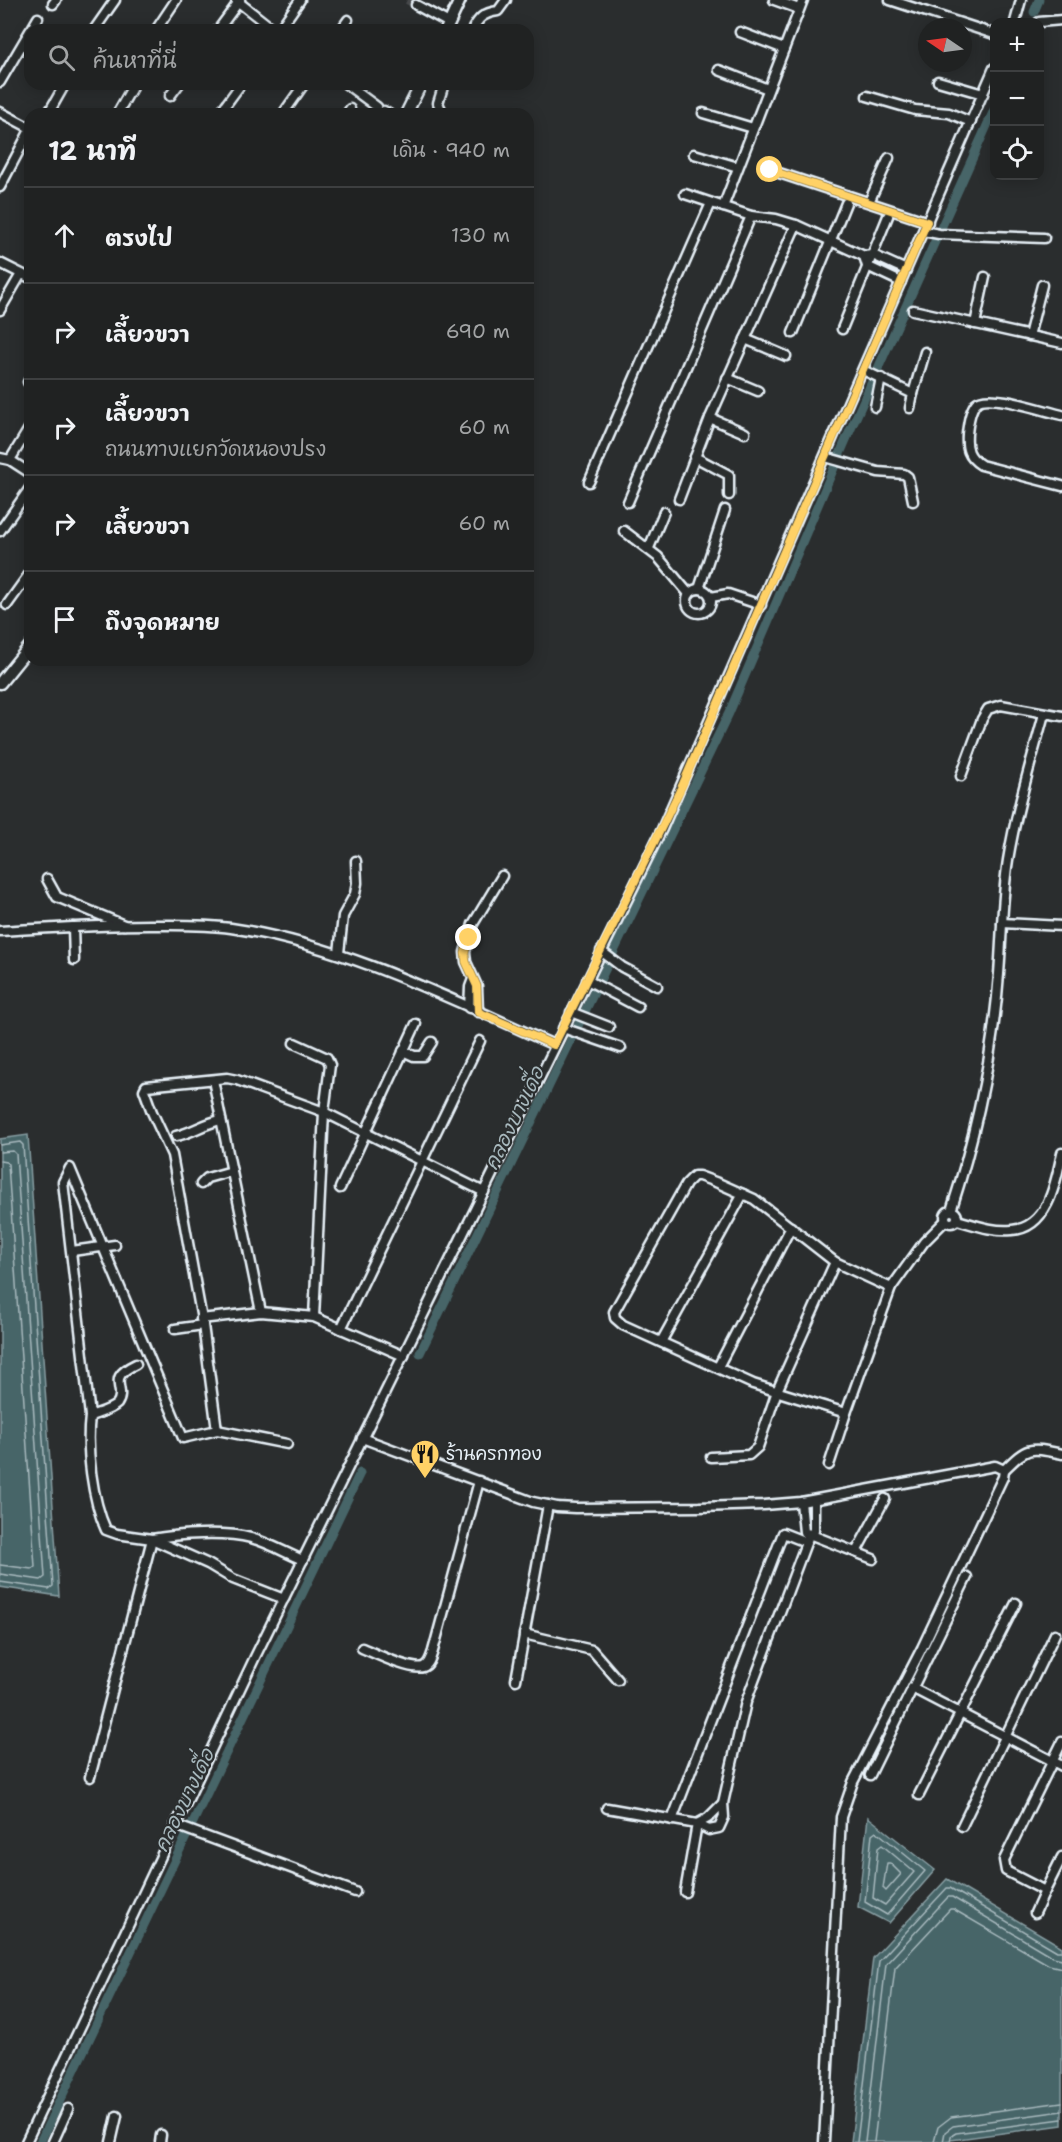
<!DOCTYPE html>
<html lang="th">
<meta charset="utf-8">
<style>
:root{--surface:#202222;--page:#282a2a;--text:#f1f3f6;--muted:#a2a4a5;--line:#3d3f40}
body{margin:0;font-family:"Shantell Sans","Playpen Sans Thai",sans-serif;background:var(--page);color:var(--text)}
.controls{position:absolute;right:18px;top:18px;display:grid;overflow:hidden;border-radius:12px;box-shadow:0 3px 15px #0003}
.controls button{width:54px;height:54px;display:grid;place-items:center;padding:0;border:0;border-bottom:2px solid var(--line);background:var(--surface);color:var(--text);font:30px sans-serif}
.compass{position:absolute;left:918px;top:18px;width:54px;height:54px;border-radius:50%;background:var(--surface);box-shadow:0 3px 15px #0003;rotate:283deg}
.stop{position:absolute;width:18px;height:18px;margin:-14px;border:4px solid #ffd166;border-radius:50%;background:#fff}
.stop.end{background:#ffd166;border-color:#fff;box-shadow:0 2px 6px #0008}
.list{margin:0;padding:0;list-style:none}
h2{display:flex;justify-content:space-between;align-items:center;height:78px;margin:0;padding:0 24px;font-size:26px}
h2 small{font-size:20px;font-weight:400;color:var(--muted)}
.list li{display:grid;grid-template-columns:39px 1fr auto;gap:18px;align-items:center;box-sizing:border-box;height:96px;padding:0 24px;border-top:2px solid var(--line)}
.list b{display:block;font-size:22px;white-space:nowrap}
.list p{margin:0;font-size:20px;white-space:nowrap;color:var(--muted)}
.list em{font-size:20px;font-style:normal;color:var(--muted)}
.icon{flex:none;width:33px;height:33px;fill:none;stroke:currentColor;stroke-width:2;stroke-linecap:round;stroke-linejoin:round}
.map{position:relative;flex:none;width:1062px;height:2142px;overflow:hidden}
.search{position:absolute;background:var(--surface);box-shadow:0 3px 15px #0003;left:24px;top:24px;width:510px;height:66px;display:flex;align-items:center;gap:15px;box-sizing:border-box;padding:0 21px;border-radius:18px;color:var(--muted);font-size:22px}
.panel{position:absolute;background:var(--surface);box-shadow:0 3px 15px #0003;left:24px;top:108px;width:510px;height:558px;border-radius:18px}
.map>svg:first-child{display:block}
.water{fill:#476568;stroke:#879da2;stroke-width:1.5}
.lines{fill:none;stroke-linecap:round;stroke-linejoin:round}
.shore{stroke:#a8b9be;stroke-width:1.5}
.canal{stroke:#476568;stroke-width:9}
.minor-tunnel{stroke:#464a4c;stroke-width:8;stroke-dasharray:8 4;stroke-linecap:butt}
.minor-casing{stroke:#e8f1f8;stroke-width:13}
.tertiary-casing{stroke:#e8f1f8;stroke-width:15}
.minor{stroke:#2a2d2e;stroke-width:8}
.tertiary{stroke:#2a2d2e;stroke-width:10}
.route{stroke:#ffd166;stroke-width:8}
.labels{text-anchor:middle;stroke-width:4.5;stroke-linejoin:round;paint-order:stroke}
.poi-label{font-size:18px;fill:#e8f1f8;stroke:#2a2d2e;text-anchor:start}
.water-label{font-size:20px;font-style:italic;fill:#a8b9be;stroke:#2a2d2e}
</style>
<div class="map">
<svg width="1062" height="2142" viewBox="0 0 1062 2142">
<rect width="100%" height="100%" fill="#2a2d2e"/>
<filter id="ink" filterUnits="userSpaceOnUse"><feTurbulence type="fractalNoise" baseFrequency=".0167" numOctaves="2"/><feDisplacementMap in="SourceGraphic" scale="12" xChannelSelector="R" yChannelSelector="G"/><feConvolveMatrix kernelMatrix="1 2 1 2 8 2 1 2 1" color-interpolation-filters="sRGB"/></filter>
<g filter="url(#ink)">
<g class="water">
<path d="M 28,1135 L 59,1596 L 0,1587 L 0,1139 Z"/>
<path d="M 868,1817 L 935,1870 L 889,1923 L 858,1907 Z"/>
<path d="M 947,1879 L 1062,1947 L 1062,2125 L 936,2142 L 851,2142 L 873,1958 Z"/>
</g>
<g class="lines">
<g class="shore">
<path d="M 0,1145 L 20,1142 L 23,1145 L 53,1586 L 49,1589 L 0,1582"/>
<path d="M 0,1152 L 13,1151 L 16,1154 L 45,1577 L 41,1580 L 0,1574"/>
<path d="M 0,1161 L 6,1162 L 8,1164 L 35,1567 L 32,1569 L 0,1565"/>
<path d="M 876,1831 L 925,1871 L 887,1915 L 865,1902 L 872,1834 Z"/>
<path d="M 882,1845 L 914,1872 L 885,1905 L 873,1898 L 878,1848 Z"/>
<path d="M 887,1863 L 890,1863 L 901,1874 L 886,1891 L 883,1888 Z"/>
<path d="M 857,2142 L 879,1961 L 947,1888 L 950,1888 L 1057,1951 L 1062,1951"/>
<path d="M 865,2142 L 886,1964 L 948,1897 L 952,1897 L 1053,1957 L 1062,1959"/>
<path d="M 874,2142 L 895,1968 L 950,1909 L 953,1909 L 1049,1965 L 1062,1968"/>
<path d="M 934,2142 L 938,2127 L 951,2117 L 1062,2102"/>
<path d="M 943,2142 L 945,2132 L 953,2126 L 1062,2111"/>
<path d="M 950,2142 L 951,2136 L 956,2133 L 1062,2119"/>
</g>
<g class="canal">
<path d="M 1034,12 L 1039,0"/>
<path d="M 420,1353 L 729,713 L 845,442 L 994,110"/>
<path d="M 40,2142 L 360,1473"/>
</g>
<path class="minor-tunnel" d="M 407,0 L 416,5"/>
<g class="minor-casing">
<g id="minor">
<path d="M 236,0 L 274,30"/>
<path d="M 774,0 L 799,9"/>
<path d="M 890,0 L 994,34"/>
<path d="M 53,4 L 56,0"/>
<path d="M 416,5 L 449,23"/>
<path d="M 1015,22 L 1021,0"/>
<path d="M 1039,22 L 1062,20"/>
<path d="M 31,30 L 38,18"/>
<path d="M 94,30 L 115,0"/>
<path d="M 156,30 L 176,0"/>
<path d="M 218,30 L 240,0"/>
<path d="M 279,30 L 300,0"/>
<path d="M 341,30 L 348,20"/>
<path d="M 472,30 C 479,18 483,13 498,11 L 506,0"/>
<path d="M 740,32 L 784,49"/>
<path d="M 719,70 L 768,89"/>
<path d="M 938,81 L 983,94"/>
<path d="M 0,82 L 30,31"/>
<path d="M 346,84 L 377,107"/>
<path d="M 170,96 L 179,84"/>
<path d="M 867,96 L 915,110 L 949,113 L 971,122"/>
<path d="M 285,111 L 304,84"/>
<path d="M 384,111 L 389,114"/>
<path d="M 0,112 L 30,128"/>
<path d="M 703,113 L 753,128"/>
<path d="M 48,114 L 65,84"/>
<path d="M 117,114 L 134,84"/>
<path d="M 219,114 L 241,84"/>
<path d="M 347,114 L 350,109"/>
<path d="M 443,114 L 438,103 L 444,84"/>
<path d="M 694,154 L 738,167"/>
<path d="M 770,170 L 928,222"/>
<path d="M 0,187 L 30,130"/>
<path d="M 685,194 L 751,216 L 776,219 L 796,225 L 864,256"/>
<path d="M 869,202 L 889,158"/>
<path d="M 723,207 L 803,0"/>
<path d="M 923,231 L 939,234 L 1044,238"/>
<path d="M 0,263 L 30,278"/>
<path d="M 901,282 L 867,266 L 864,256 L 873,255 L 906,270"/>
<path d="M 0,310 L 21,274"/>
<path d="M 913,310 L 1062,343"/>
<path d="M 975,324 L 985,277"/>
<path d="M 842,329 L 888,216"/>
<path d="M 793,333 L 846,203"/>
<path d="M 1029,336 L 1042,285"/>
<path d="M 745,339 L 786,356"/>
<path d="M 863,370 L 913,394 L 910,408"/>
<path d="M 727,378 L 758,391"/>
<path d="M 28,382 L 30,379"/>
<path d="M 913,394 L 925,352"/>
<path d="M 875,407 L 881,378"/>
<path d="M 1062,415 C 1047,412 987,391 976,403 C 970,410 968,424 967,434 C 966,448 968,457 981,465 L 1062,486"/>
<path d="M 710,418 L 745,433"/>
<path d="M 695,457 L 729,475 L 729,495"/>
<path d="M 825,457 L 878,472 L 904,474 L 908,477 L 913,501"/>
<path d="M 0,458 L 10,460 L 30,473"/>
<path d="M 10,460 L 30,427"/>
<path d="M 589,482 L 711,203"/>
<path d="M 679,499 L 710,418 L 796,225"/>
<path d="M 628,502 L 751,216"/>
<path d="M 0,531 L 30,488"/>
<path d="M 624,531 L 658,557 L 689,594"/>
<path d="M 649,548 L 664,512"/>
<path d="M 699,589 L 725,510"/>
<circle cx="699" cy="601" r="12"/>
<path d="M 711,597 L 728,594 L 761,605"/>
<path d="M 7,605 L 30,573"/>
<path d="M 961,776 L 982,719 L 988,709 L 1001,705 L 1062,716"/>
<path d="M 47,879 L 57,897 L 124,925"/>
<path d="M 1002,923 L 1062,926"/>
<path d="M 73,927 L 74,960"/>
<path d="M 0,931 C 50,928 100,925 150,925 C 177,925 204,924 231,928 C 345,945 450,999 554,1045"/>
<path d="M 601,951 L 622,967 L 657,986"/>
<path d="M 339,953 L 343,916 L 355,894 L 357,883 L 356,861"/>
<path d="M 587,980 L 638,1007"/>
<path d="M 469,1008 L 470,987 L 473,979"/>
<path d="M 478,1012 L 477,986 L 466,962 L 465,952 L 473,924 L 502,876"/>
<path d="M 571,1012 L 609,1027"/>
<path d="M 563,1028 L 621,1048"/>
<path d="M 294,1043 L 327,1058 L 330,1065 L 324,1112 L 314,1317"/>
<path d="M 403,1051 L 414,1056 L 423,1056 L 432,1042"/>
<path d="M 213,1080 L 261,1312"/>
<path d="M 176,1136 C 192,1133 204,1123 221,1120"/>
<path d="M 201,1184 L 207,1178 L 232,1171"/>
<path d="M 340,1188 L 416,1024"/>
<circle cx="951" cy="1217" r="6"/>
<path d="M 951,1211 C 976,1134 993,1055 999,974 C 1002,936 1002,898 1008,860 C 1016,811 1031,762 1044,714"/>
<path d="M 957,1220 C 975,1225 994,1232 1012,1230 C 1048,1228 1056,1182 1062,1153"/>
<path d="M 72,1251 L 115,1245"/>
<path d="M 201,1319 L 261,1312 L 314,1317 L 404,1356"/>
<path d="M 175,1329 L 203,1325"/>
<path d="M 341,1329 L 480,1041"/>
<path d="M 661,1342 L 743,1194"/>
<path d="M 718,1367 L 791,1227"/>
<path d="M 846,1413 L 753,1384 L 623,1325 L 615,1318 L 614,1312 L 686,1184 L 694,1176 L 699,1176 L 718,1183 L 754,1199 L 835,1262 L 891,1288"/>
<path d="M 90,1416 C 98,1413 111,1410 117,1404 C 128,1388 104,1379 136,1364"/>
<path d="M 217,1430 L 203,1325 L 172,1155 L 152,1112 L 144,1090 L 146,1086 L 227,1078 L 237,1080 L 324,1112 L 484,1192"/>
<path d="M 362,1438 L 533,1502 L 557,1507 L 575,1508 L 699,1507 L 764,1505 L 801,1502 L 995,1466 L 1004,1470 L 1003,1477 L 922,1648 L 853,1782 L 841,1817 L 824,2142"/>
<path d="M 711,1457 L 749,1455 L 758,1447 L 777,1391 L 835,1262"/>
<path d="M 829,1465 L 846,1413 L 891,1288 L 924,1242 L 945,1221"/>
<path d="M 1004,1470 C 1028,1446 1029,1447 1062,1454"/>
<path d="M 801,1502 L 804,1532 L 873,1559"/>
<path d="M 856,1552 L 885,1499"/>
<path d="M 284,1599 L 233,1579 L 208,1564 L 152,1539 L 117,1534 L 106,1530 C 92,1499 86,1449 90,1416 L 63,1182 L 70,1168 L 183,1438 L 217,1430 L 287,1444"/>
<path d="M 524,1634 L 592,1650 L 618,1680"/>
<path d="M 362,1648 C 374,1653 411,1671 423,1667 C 429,1665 431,1657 433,1651 L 479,1481"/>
<path d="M 516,1680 L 548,1505"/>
<path d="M 912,1688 L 1062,1766"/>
<path d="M 1062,1742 L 1004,1860 L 1006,1871 L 1045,1891 L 1062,1857"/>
<path d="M 870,1775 L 967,1577"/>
<path d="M 90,1777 L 152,1539 C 178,1534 225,1531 251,1538 C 269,1543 286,1553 303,1560"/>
<path d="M 919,1795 L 1016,1603"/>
<path d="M 607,1808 L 697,1824 L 709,1830 L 719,1828 L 724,1817 L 723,1803 L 746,1702 L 809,1535 L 814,1531 L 814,1501"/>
<path d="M 672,1820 L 783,1533 L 806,1542"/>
<path d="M 697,1824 L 708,1818 L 723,1803"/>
<path d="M 175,1825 L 355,1892"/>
<path d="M 962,1826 L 1055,1634"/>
<path d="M 685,1892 L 697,1824"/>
<path d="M 1035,1913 L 1045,1891"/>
<path d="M 26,2142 L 255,1657 L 662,829 L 994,68"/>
<path d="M 53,2142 L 68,2109"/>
<path d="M 111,2142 L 117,2116"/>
<path d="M 160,2142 L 161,2135"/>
</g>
</g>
<g class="tertiary-casing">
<g id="tertiary">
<path d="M 446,30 L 460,0"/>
<path d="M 406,114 L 421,84"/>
<path d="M 0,683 L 30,646"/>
</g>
</g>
<use href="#minor" class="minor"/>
<use href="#tertiary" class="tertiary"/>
</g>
</g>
<g class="lines" filter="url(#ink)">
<path class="route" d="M 469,938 L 465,952 L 466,962 L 477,986 L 478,1012 L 554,1045 L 682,786 L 927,222 L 770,170"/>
</g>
<defs>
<g id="restaurant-pin" transform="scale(1.5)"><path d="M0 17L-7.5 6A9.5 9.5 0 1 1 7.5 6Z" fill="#ffd166" stroke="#2a2d2e"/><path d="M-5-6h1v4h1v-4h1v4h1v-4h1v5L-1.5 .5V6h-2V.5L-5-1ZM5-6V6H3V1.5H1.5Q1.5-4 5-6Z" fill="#111"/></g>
</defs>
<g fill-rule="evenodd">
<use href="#restaurant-pin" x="425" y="1454"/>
</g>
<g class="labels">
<g class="poi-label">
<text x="446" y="1460">ร้านครกทอง</text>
</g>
<g class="water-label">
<text transform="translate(514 1118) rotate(-64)" y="7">คลองบางเดื่อ</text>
<text transform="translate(184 1800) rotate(-64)" y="7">คลองบางเดื่อ</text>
</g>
</g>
</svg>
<div class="controls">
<button>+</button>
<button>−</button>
<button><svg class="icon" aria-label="locate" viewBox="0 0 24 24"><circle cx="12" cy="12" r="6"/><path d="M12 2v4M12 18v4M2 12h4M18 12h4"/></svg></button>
</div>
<svg class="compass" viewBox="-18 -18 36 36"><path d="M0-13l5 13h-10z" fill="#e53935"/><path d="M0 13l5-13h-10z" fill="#a2a4a5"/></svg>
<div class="stop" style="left:770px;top:170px"></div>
<div class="stop end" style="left:469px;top:938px"></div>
<div class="search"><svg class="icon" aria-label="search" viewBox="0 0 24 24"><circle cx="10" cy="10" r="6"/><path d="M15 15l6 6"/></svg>ค้นหาที่นี่</div>
<section class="panel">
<h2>12 นาที<small>เดิน · 940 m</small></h2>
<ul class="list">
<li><svg class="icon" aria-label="ahead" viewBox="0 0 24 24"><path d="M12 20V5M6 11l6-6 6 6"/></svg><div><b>ตรงไป</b></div><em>130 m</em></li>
<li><svg class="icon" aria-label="right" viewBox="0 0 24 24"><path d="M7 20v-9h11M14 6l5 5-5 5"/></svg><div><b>เลี้ยวขวา</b></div><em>690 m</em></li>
<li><svg class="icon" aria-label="right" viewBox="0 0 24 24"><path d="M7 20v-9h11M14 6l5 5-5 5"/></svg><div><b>เลี้ยวขวา</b><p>ถนนทางแยกวัดหนองปรง</p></div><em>60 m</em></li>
<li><svg class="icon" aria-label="right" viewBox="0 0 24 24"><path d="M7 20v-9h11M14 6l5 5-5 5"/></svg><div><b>เลี้ยวขวา</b></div><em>60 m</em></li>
<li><svg class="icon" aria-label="arrive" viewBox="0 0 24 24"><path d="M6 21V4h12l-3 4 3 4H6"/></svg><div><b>ถึงจุดหมาย</b></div></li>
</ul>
</section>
</div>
